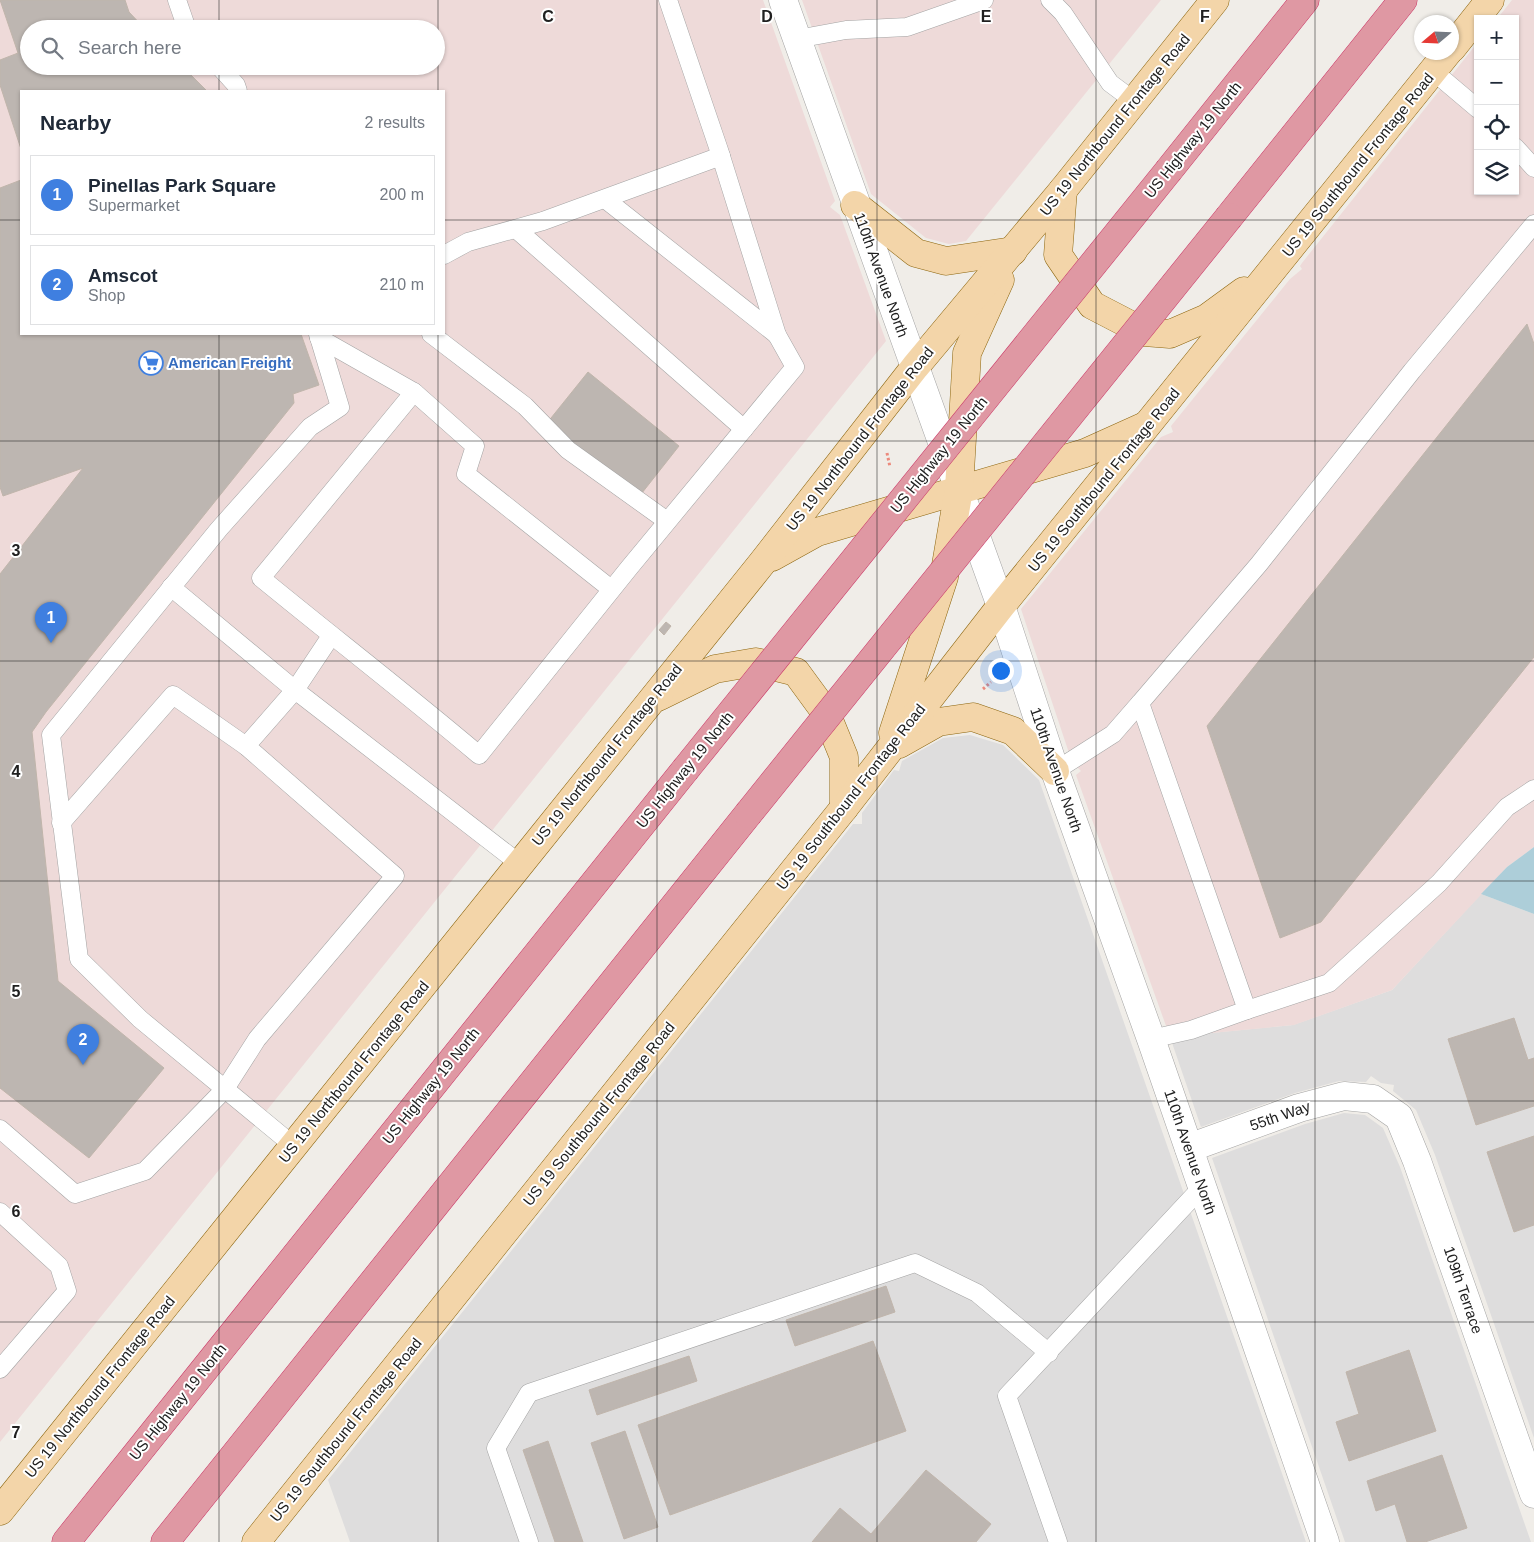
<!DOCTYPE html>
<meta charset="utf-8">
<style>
:root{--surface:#fff;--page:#f6f6f7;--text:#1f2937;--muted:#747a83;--line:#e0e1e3;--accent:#0f766e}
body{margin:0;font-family:Helvetica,sans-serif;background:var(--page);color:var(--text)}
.controls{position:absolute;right:15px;top:15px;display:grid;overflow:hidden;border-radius:0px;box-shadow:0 1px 4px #0004}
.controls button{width:45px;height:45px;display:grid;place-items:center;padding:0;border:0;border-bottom:1px solid var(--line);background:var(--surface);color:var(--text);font:25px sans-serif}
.compass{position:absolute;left:1414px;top:15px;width:45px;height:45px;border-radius:50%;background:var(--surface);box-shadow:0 1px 4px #0004;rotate:251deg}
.you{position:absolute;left:1000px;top:670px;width:18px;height:18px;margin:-12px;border:4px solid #fff;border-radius:50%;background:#1a73e8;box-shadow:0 0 0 8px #1a73e833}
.badge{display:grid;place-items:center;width:32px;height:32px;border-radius:50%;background:var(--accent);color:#fff;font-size:16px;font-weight:700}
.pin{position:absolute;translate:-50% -41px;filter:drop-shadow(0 1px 2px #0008)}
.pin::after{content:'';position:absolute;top:26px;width:18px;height:15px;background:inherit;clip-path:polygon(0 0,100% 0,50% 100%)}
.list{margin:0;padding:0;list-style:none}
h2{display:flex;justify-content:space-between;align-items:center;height:65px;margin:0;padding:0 20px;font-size:21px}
h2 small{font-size:16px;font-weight:400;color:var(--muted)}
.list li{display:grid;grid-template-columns:32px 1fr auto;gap:15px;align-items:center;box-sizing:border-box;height:80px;margin:0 10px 10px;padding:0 10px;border:1px solid var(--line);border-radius:0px}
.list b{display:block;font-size:19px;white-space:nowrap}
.list p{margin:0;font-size:16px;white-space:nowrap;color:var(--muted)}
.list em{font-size:16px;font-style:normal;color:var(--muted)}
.icon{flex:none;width:28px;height:28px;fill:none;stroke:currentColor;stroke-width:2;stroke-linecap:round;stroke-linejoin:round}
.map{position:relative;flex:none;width:1534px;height:1542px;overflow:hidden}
.search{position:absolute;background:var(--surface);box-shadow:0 1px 4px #0004;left:20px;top:20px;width:425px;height:55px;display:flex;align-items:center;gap:12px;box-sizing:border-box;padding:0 18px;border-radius:28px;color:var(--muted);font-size:19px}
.panel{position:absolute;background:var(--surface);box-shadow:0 1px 4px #0004;left:20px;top:90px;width:425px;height:245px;border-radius:0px}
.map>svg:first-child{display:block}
.residential{fill:#dedddd}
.commercial{fill:#eedad9;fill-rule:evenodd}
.water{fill:#adced9}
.building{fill:#bdb6b1;stroke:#c0b5ab}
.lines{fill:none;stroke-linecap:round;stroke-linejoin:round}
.service-casing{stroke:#a4a4a4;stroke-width:19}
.minor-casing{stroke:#a4a4a4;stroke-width:29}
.tertiary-casing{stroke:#a4a4a4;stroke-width:29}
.primary-casing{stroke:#8d660f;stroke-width:29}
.motorway-casing{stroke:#ca3967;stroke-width:29}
.path{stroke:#ec8a7c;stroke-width:3;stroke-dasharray:2.5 2.5;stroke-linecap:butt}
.service{stroke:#fff;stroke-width:18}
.minor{stroke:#fff;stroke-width:28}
.tertiary{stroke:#fff;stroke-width:28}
.primary{stroke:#f3d5a9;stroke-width:28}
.motorway{stroke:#df98a3;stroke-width:28}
.motorway-bridge-casing{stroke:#ca3967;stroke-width:29;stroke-linecap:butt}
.motorway-bridge{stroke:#df98a3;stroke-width:28}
.grid{fill:none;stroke:#202020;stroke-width:1;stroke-opacity:0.55}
.labels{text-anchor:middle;stroke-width:4;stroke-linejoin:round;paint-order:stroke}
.street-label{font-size:15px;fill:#202020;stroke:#fff}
.shop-label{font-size:15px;font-weight:bold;fill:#366cbe;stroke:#fff;text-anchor:start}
.grid-label{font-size:16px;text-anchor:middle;font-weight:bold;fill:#202020;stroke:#fff;stroke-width:4;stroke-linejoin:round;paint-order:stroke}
</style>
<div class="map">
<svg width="1534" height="1542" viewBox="0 0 1534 1542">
<rect width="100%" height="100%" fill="#f0ede8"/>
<g class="residential">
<path d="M 970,735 L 1003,745 L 1039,780 L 1306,1542 L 350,1542 L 328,1480 L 853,824 L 862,824 L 862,813 L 894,770 L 899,771 L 902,761 L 943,738 Z"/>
<path d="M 1481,894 L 1534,914 L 1534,1438 L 1435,1155 L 1416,1110 L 1393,1091 L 1394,1085 L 1381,1083 L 1371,1076 L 1366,1082 L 1339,1081 L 1295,1093 L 1201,1127 L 1170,1037 L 1293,1025 L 1392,990 Z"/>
<path d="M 1344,1113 L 1365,1115 L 1383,1128 L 1400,1167 L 1531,1542 L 1345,1542 L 1212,1158 L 1305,1124 Z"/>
</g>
<g class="commercial">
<path d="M 0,0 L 763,0 L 835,201 L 830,207 L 840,215 L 886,341 L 0,1442 ZM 29,29 L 436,29 L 436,66 L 29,66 ZM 21,91 L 444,91 L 444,334 L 21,334 Z"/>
<path d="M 802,0 L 1161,0 L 966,241 L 949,244 L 926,238 L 871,194 Z"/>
<path d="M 1512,0 L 1534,0 L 1534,847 L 1507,867 L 1392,990 L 1294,1025 L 1170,1037 L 1076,775 L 1081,771 L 1072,762 L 1021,609 L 1161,437 L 1173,432 L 1171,426 L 1290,279 L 1302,269 L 1300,266 L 1302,263 L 1478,42 L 1478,191 L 1515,191 L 1515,19 L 1497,19 Z"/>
</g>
<path class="water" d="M 1534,847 L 1534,914 L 1481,894 L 1507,867 Z"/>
<g class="building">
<path d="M 0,0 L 125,0 L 129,12 L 145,29 L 29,29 L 29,66 L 182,66 L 207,91 L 21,91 L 21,149 L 0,85 L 0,60 L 18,53 Z"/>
<path d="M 21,180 L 21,334 L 301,334 L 319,385 L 293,394 L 294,403 L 46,712 L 32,732 L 58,981 L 164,1068 L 89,1158 L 0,1088 L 0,574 L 83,468 L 3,496 L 0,487 L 0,188 Z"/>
<path d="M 1527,324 L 1534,344 L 1534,657 L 1321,922 L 1280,938 L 1207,726 Z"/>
<path d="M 588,372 L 679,446 L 638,498 L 547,423 Z"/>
<path d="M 666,622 L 671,626 L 664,635 L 659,630 Z"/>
<path d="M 1514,1018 L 1528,1060 L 1534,1058 L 1534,1106 L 1476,1125 L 1448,1039 Z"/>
<path d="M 1534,1136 L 1534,1225 L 1514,1232 L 1487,1152 Z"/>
<path d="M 886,1286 L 895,1312 L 795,1346 L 786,1320 Z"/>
<path d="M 873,1341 L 906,1431 L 670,1515 L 638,1425 Z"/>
<path d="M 1409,1350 L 1436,1431 L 1349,1461 L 1336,1422 L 1359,1414 L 1346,1372 Z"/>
<path d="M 689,1356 L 697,1381 L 597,1415 L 589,1390 Z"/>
<path d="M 625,1431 L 658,1527 L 624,1539 L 591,1443 Z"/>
<path d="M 548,1441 L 583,1542 L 555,1542 L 523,1450 Z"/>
<path d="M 1442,1455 L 1467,1528 L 1425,1542 L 1407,1542 L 1395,1504 L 1376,1511 L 1367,1481 Z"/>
<path d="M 926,1470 L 991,1524 L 976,1542 L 812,1542 L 840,1508 L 871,1534 Z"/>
</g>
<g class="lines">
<g class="service-casing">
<g id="service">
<path d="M 177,0 L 187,29"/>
<path d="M 1050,0 L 1063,13 L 1110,83 L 1134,101"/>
<path d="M 797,39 L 846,30 L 907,27 L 984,0"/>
<path d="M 219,66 L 236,85 L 238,91"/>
<path d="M 1433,71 L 1478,109"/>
<path d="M 1515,147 L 1534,168"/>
<path d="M 605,199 L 777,335"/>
<path d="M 516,229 L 744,429"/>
<path d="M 444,255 L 468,242 L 543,221 L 721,156"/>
<path d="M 431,334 L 525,406 L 568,450 L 667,521"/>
<path d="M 319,338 L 414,392 L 261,578 C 333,637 407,694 479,755 L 629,568 L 795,367 L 777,335 L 719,150 L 668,0"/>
<path d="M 414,392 L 475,446 L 466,474 L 611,589"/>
<path d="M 171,587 L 295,690 L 331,636"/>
<path d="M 1055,771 L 1113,734 L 1140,703"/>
<path d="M 61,823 L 173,695 L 246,746"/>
<path d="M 1247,1010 L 1329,983 L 1439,883 L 1507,807 L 1534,789"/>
<path d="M 1151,1039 L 1191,1030 L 1247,1010 L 1140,703 L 1259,564 L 1412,371 L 1534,224"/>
<path d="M 0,1129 L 75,1194 L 145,1171 L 225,1089 L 257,1039 L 395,876 L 246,746 L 295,690 L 520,864"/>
<path d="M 294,1146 L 140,1019 L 79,959 L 51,735 L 219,529 L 310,427 L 340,407 L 318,334"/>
<path d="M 0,1212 L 59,1266 L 67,1291 L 0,1369"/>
<path d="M 529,1542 L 496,1448 L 529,1393 L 915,1263 L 977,1293 L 1049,1353"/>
<path d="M 1058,1542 L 1007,1396 L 1202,1187"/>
</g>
</g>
<g class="minor-casing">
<path id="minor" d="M 1189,1148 L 1299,1108 L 1344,1096 L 1373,1099 L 1399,1117 L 1417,1161 L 1534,1494"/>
</g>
<g class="tertiary-casing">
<path id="tertiary" d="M 783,0 L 1001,606 L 1055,771 L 1151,1039 L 1325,1542"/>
</g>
<g class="primary-casing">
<g id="primary">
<path d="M 1452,48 L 1490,0"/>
<path d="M 1063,190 L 1058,255 L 1092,305 L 1144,332 L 1170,334 L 1207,318 L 1244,291"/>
<path d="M 855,205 L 916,253 L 946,261 L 1013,251"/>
<path d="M 772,557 L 817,532 L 1085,453 L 1145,426"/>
<path d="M 658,697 L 715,669 L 756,662 L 796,672 L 826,713 L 844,757 L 844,808"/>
<path d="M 893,733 L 944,577 L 959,489 L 967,353 L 1000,280"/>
<path d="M 899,744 L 938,722 L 973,717 L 1013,731 L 1055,771"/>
<path d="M 0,1511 L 762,563 L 915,367 L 1063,190 L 1215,0"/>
<path d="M 256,1542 L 844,808 L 1001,606 L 1448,52"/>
</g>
</g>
<g class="motorway-casing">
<g id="motorway">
<path d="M 1169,170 L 1305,0"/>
<path d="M 1229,217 L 1403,0"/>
<path d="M 66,1542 L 685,770"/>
<path d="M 165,1542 L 748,814"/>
</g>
</g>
<g class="path">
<path d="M 887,453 L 890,467"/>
<path d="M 983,689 L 991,682"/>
</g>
<use href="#service" class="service"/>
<use href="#minor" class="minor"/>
<use href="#tertiary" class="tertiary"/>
<use href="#primary" class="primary"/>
<use href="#motorway" class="motorway"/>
<g class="motorway-bridge-casing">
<g id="motorway-bridge">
<path d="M 685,770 L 1169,170"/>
<path d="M 748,814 L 1229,217"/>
</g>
</g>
<use href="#motorway-bridge" class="motorway-bridge"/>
</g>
<path class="grid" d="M 219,0 L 219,29M 438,0 L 438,91M 657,0 L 657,1542M 877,0 L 877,1542M 1096,0 L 1096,1542M 1315,0 L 1315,1542M 219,66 L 219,91M 0,220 L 21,220M 444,220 L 1534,220M 219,334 L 219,1542M 438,334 L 438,1542M 0,441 L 1534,441M 0,661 L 1534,661M 0,881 L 1534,881M 0,1101 L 1534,1101M 0,1322 L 1534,1322"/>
<defs>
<g id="supermarket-ring" transform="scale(1.25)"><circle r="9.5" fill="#fff" stroke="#3f7fe0" stroke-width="1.5"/><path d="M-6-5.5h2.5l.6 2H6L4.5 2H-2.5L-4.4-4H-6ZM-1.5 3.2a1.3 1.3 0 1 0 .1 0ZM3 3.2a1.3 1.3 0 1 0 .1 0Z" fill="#3f7fe0"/></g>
</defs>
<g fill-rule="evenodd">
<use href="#supermarket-ring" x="151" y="363"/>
</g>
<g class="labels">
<g class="street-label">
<text transform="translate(1115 125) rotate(-51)" y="5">US 19 Northbound Frontage Road</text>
<text transform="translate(1193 140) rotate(-51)" y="5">US Highway 19 North</text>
<text transform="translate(1358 165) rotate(-51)" y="5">US 19 Southbound Frontage Road</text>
<text transform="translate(881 275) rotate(70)" y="5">110th Avenue North</text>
<text transform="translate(860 439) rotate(-52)" y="5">US 19 Northbound Frontage Road</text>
<text transform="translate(939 455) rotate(-51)" y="5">US Highway 19 North</text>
<text transform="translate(1104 480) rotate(-51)" y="5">US 19 Southbound Frontage Road</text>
<text transform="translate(607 755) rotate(-51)" y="5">US 19 Northbound Frontage Road</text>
<text transform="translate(685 770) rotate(-51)" y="5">US Highway 19 North</text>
<text transform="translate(1056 770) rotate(71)" y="5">110th Avenue North</text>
<text transform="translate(851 797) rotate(-52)" y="5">US 19 Southbound Frontage Road</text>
<text transform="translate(354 1072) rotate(-51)" y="5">US 19 Northbound Frontage Road</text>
<text transform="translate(431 1086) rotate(-51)" y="5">US Highway 19 North</text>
<text transform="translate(599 1114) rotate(-51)" y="5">US 19 Southbound Frontage Road</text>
<text transform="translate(1280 1116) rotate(-19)" y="5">55th Way</text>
<text transform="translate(1190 1152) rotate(71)" y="5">110th Avenue North</text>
<text transform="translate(1463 1290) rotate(71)" y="5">109th Terrace</text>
<text transform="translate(100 1387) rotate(-51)" y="5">US 19 Northbound Frontage Road</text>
<text transform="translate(178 1402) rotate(-51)" y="5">US Highway 19 North</text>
<text transform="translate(346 1430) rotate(-51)" y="5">US 19 Southbound Frontage Road</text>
</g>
<g class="shop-label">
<text x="168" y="368">American Freight</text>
</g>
</g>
<g class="grid-label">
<text x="548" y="22">C</text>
<text x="767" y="22">D</text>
<text x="986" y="22">E</text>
<text x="1205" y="22">F</text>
<text x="16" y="556">3</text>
<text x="16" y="777">4</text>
<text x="16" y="997">5</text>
<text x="16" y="1217">6</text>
<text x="16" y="1438">7</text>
</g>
</svg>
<div class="controls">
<button>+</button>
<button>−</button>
<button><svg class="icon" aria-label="locate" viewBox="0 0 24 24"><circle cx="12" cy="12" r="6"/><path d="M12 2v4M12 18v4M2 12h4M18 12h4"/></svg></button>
<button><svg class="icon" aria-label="layers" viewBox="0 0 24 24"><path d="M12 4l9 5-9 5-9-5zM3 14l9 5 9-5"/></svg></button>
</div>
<svg class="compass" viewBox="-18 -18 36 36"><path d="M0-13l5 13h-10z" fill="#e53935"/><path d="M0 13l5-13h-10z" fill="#747a83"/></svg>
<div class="you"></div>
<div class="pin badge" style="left:51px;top:643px;background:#3f7fe0">1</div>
<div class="pin badge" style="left:83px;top:1065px;background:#3f7fe0">2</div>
<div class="search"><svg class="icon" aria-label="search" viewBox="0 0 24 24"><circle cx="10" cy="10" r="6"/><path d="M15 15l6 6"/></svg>Search here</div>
<section class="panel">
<h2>Nearby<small>2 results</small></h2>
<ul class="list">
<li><span class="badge" style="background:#3f7fe0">1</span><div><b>Pinellas Park Square</b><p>Supermarket</p></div><em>200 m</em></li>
<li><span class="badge" style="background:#3f7fe0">2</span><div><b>Amscot</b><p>Shop</p></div><em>210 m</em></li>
</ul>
</section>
</div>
